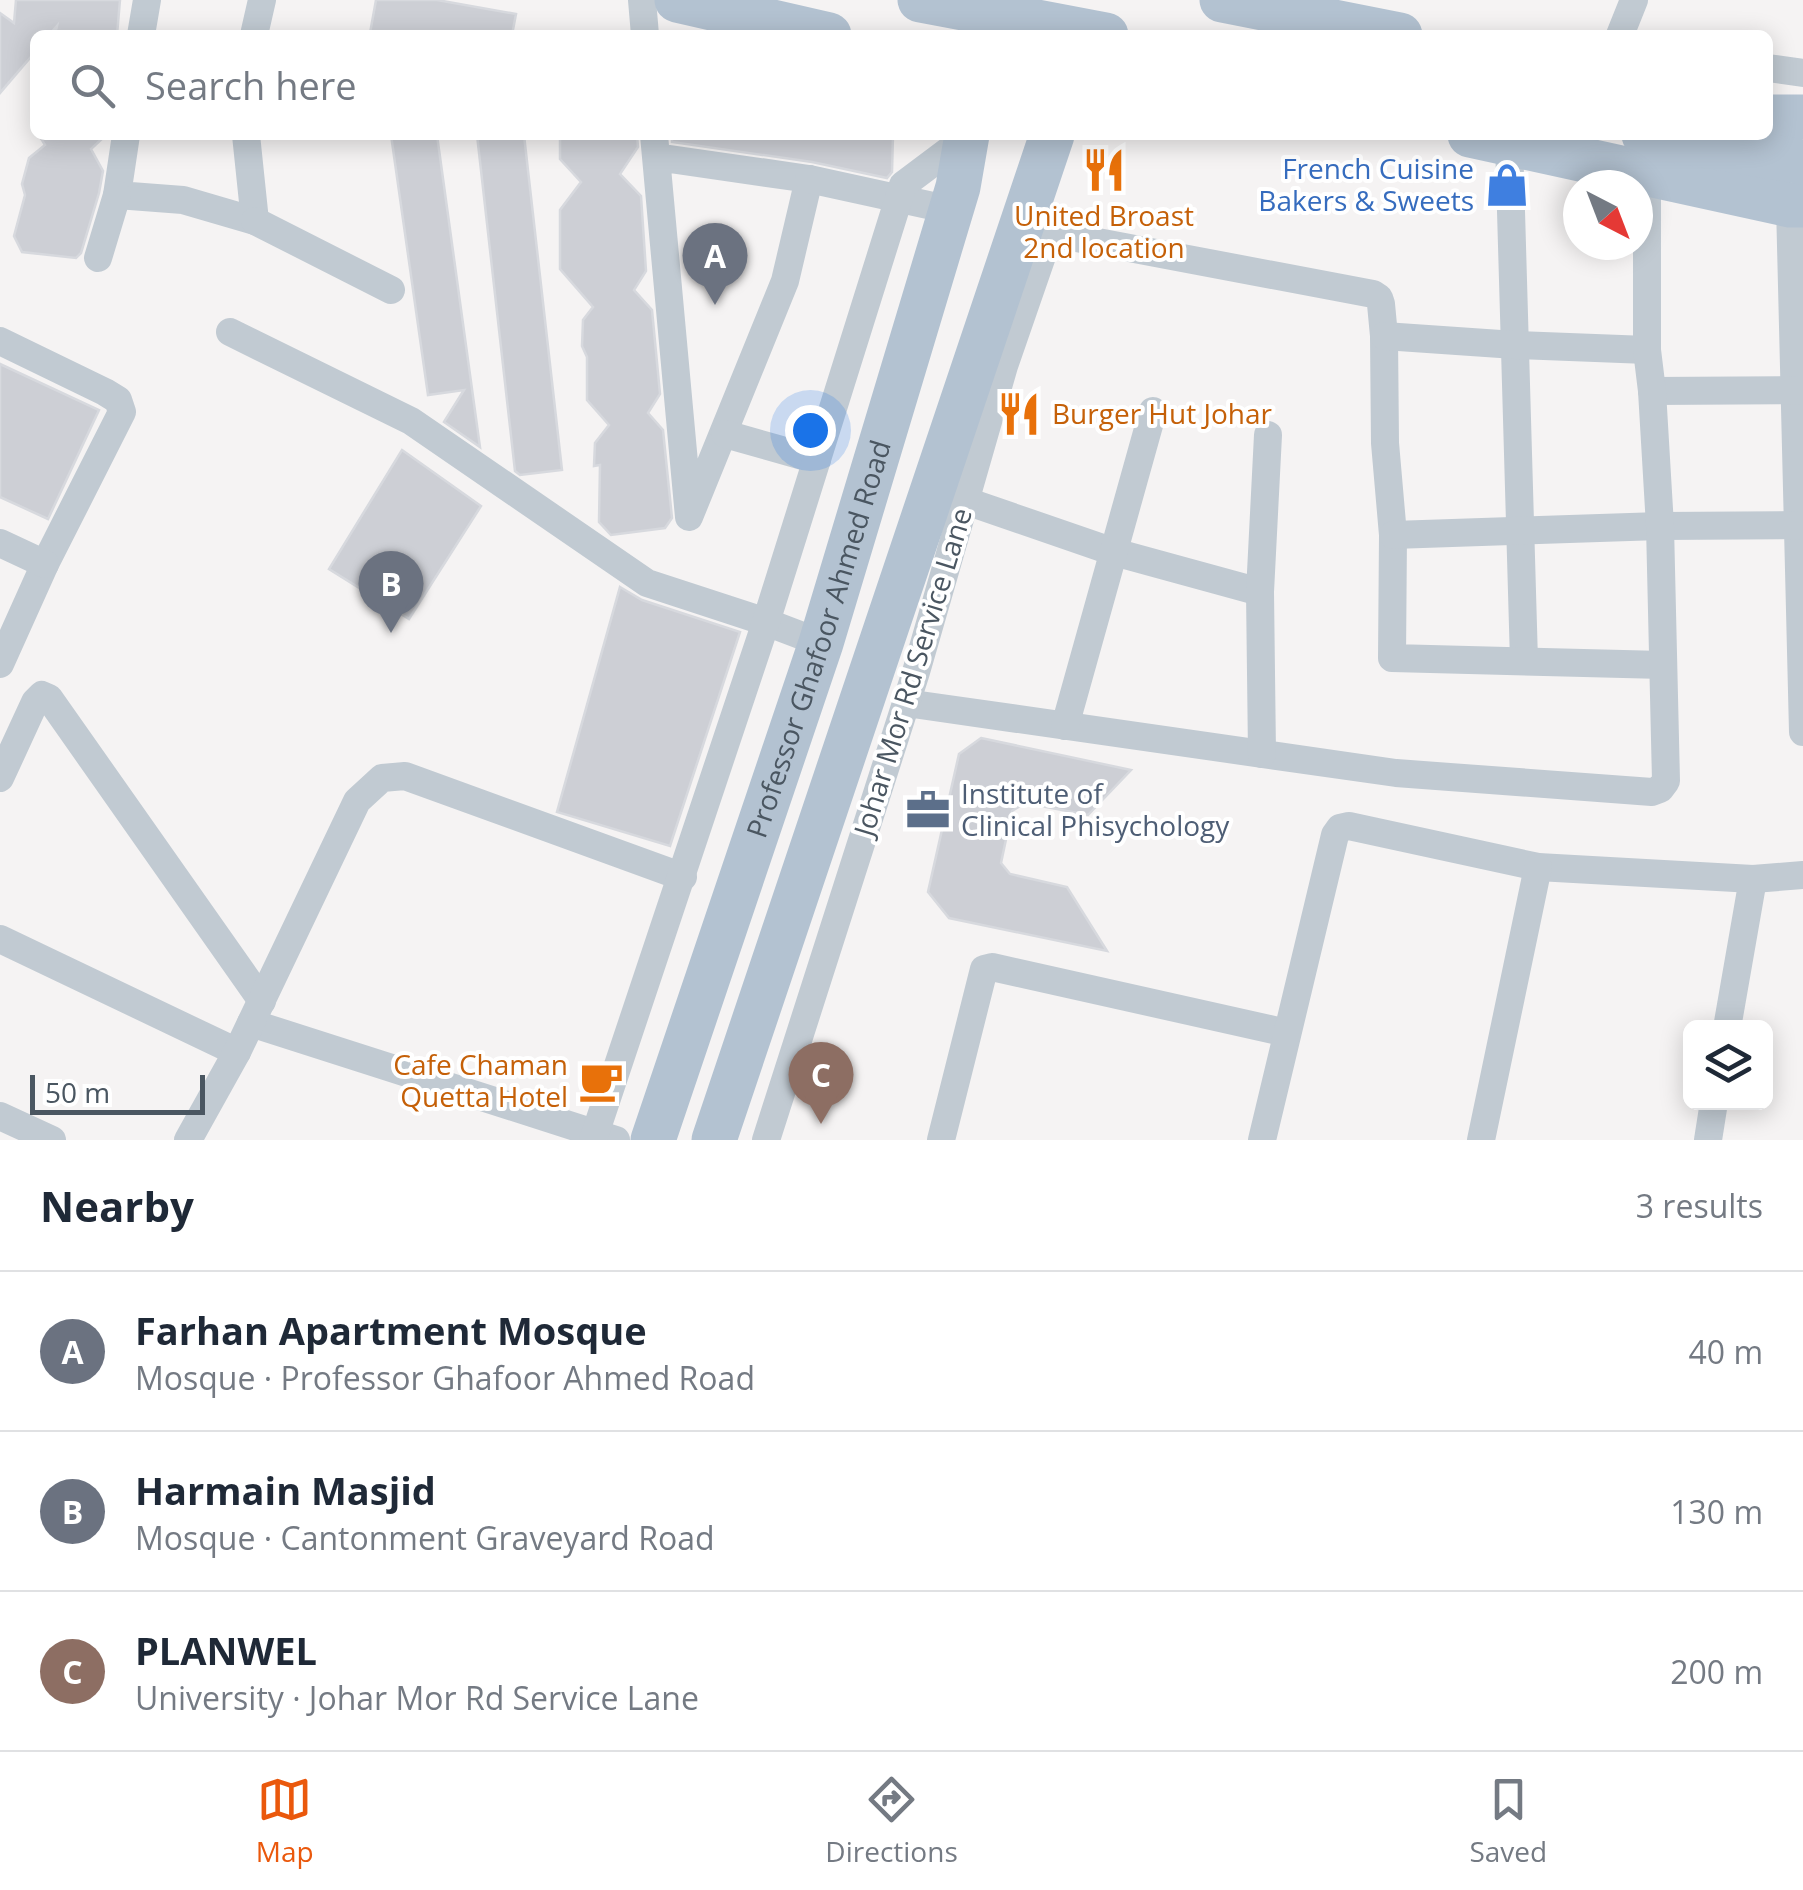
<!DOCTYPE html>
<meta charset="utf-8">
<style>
:root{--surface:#fff;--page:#f6f6f7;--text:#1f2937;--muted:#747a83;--line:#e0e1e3;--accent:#ea580c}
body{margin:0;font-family:"Open Sans",sans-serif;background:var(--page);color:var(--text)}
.controls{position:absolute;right:30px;bottom:30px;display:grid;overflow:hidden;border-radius:15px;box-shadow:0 5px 25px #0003}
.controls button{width:90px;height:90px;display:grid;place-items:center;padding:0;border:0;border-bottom:2px solid var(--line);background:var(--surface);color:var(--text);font:50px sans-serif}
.compass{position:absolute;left:1563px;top:170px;width:90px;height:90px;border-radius:50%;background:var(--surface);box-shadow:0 5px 25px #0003;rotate:138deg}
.scale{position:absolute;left:30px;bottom:25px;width:175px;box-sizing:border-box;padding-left:10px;border:5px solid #4a5661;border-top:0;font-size:28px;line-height:35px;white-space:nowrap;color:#4a5661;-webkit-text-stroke:8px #fff;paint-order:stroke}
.you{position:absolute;left:810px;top:430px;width:35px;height:35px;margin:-25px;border:8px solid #fff;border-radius:50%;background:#1a73e8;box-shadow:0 0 0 15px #1a73e833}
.badge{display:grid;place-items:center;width:65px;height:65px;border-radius:50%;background:var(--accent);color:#fff;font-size:32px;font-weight:700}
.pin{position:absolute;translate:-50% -82px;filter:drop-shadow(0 2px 5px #0008)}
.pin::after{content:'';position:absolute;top:52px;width:35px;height:30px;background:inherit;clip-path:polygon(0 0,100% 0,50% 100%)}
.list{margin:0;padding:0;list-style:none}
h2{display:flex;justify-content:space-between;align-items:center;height:130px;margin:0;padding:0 40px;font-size:42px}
h2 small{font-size:32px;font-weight:400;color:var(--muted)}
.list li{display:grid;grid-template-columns:65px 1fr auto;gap:30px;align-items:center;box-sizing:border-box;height:160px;padding:0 40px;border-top:2px solid var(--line)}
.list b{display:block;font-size:38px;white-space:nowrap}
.list p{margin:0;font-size:32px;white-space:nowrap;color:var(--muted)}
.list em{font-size:32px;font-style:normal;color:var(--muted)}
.icon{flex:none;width:55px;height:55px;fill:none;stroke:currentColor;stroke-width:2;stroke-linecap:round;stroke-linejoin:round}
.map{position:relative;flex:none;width:1803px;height:1140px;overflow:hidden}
.search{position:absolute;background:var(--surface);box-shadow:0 5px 25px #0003;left:30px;right:30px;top:30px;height:110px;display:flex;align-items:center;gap:25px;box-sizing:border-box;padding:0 35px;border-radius:15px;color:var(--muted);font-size:38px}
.sheet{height:610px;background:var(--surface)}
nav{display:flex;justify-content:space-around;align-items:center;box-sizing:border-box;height:140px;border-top:2px solid var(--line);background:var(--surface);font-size:28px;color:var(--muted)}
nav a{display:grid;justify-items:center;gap:5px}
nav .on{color:var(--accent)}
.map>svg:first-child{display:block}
.building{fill:#cdcfd5;stroke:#d7d9de;stroke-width:2.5}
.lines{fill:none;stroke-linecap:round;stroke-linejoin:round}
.street{stroke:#c1cad2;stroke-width:28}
.primary{stroke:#b3c2d1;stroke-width:45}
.primary-bridge{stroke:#b3c2d1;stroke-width:45}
.labels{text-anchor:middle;stroke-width:8;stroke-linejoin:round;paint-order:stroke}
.shop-label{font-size:28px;fill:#366cbe;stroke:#fff;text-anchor:end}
.food-label{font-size:28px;fill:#c56008;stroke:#fff}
.street-label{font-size:28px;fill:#4a5661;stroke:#fff}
.service-label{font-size:28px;fill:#4e5e75;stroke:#fff;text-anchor:start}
</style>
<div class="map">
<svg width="1803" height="1140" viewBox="0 0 1803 1140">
<rect width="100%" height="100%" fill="#f5f3f3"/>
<g class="building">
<path d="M 16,0 L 120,0 L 117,35 L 55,35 L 57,26 L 49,35 L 35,35 L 35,52 L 0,93 L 0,13 L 14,23 Z"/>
<path d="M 376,0 L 437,0 L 516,14 L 512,35 L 380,35 L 370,33 Z"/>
<path d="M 39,135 L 106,135 L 91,149 L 103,171 L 99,193 L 81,253 L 76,258 L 22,252 L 14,236 L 25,195 L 22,184 L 29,158 L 45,145 Z"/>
<path d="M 391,135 L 437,135 L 480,447 L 444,422 L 464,390 L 428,395 Z"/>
<path d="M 477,135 L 524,135 L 562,470 L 520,475 L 515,471 Z"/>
<path d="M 560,135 L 637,135 L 638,147 L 620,174 L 641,196 L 646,271 L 634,290 L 652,310 L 660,394 L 648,413 L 663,430 L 672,518 L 665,528 L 611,535 L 599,522 L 600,465 L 594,466 L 595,443 L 609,425 L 587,400 L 587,357 L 582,346 L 583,320 L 593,307 L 560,269 L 560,210 L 581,182 L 560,159 Z"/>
<path d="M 672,135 L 893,135 L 892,172 L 887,178 L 812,162 L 672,142 Z"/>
<path d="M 0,364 L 99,410 L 48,519 L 0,497 Z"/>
<path d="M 402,450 L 481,506 L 409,619 L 329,569 Z"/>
<path d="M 620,587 L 642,600 L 740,632 L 670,846 L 557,812 Z"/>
<path d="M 981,738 L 1131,770 L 1088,815 L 1025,803 L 1012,811 L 1001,863 L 1010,874 L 1067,887 L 1107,951 L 949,918 L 928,892 L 959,754 Z"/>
</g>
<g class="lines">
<g class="street">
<path d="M 642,0 L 645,35"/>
<path d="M 141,35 L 147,0"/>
<path d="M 254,35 L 262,0"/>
<path d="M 1620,35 L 1634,0"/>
<path d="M 1768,68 L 1803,73"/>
<path d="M 126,135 L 117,195 L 183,200 L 255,221 L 246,135"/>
<path d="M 654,135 L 656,157 L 689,517 L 785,281 L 809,179 L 656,157"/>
<path d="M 1509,142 L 1524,661"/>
<path d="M 809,179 L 951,210"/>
<path d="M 1790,205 L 1803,732"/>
<path d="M 255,221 L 391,290"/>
<path d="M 1050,233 L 1373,294 L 1379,298 L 1381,304 L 1384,336 L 1385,443 L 1393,535 L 1392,658 L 1663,665"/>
<path d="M 98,258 L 117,195"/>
<path d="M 230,332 L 411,421 L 647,583 L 766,622 L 821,643"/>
<path d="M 1384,336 L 1515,345 L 1647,350"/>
<path d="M 0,341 L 105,392 L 118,400 L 122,412 L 45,564 L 0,664"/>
<path d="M 1652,391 L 1803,390"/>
<path d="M 725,434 L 817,460"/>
<path d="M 966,501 L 1114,552 L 1260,592"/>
<path d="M 1393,535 L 1660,526 L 1803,525"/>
<path d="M 0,543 L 45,564"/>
<path d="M 906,703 L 1396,773 L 1652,792 L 1660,789 L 1666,781 L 1660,526 L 1652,391 L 1647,350 L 1647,172"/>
<path d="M 1065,726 L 1153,411"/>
<path d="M 1262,754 L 1260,592 L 1268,435"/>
<path d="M 0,778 L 35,702 L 42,695 L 49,698 L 262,1001"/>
<path d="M 0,939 L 237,1052"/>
<path d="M 251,1023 L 616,1140"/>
<path d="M 1727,1028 L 1753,879"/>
<path d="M 0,1116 L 52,1140"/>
<path d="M 188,1140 L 237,1052 L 357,801 L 382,778 L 405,776 L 683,877"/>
<path d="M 593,1140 L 766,622 L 903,185 L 967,137"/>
<path d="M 766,1140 L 916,672 L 1004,366 L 1050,233 L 1020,226"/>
<path d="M 941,1140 L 984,969 L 992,967 L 1287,1033"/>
<path d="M 1262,1140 L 1335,835 L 1340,828 L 1349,826 L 1538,867 L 1753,879 L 1803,875"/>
<path d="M 1481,1140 L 1538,867"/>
<path d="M 1708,1140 L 1714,1102"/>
</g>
<g class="primary">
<path d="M 677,0 L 829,35"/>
<path d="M 1222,0 L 1400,35"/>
<path d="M 1768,117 L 1803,117"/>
<path d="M 1470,135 L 1790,205 L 1803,205"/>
<path d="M 1644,135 L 1803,162"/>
<path id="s1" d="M 653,1140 L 821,643 L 958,187 L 967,135"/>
<path d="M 714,1140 L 1052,135"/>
</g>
<path class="primary-bridge" d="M 920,0 L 1106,35"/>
</g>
<defs>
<g id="restaurant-bare" transform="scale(3.45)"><path d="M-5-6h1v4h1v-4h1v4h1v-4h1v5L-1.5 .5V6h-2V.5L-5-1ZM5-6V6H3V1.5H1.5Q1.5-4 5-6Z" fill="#e8710a" stroke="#fff" stroke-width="2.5" paint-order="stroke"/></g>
<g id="shop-bare" transform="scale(3.45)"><path d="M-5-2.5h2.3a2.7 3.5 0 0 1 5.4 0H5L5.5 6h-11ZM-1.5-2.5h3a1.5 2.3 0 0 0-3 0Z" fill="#3f7fe0" stroke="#fff" stroke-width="2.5" paint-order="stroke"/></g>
<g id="office-bare" transform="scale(3.45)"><path d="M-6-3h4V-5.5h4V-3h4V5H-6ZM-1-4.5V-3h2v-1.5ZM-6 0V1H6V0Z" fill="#5c6f8a" stroke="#fff" stroke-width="2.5" paint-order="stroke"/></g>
<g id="cafe-bare" transform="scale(3.45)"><path d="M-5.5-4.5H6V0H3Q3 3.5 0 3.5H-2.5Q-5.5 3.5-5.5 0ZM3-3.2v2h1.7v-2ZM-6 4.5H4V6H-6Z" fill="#e8710a" stroke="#fff" stroke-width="2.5" paint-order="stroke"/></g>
</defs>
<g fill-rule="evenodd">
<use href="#restaurant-bare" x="1104" y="170"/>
<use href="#shop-bare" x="1507" y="185"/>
<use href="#restaurant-bare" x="1019" y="414"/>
<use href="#office-bare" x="928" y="810"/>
<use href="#cafe-bare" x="601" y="1081"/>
</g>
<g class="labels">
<g class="shop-label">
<text x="1474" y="179">French Cuisine<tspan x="1474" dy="32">Bakers &amp; Sweets</tspan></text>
</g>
<g class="food-label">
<text x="1104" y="226">United Broast<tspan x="1104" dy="32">2nd location</tspan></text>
<text x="1052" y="424" text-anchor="start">Burger Hut Johar</text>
<text x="568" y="1075" text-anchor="end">Cafe Chaman<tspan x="568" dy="32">Quetta Hotel</tspan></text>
</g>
<g class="street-label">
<text dy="10" stroke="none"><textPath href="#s1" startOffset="528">Professor Ghafoor Ahmed Road</textPath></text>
<text transform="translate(913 672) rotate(-73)" y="10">Johar Mor Rd Service Lane</text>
</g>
<g class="service-label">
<text x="961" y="804">Institute of<tspan x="961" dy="32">Clinical Phisychology</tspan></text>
</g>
</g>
</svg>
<div class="controls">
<button><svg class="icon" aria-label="layers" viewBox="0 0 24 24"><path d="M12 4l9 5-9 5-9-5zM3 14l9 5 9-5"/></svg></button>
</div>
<svg class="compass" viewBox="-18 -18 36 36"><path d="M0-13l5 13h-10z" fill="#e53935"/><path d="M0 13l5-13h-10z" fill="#747a83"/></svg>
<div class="scale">50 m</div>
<div class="you"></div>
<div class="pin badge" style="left:715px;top:305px;background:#6b7280">A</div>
<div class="pin badge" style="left:391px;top:633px;background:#6b7280">B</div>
<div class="pin badge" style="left:821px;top:1124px;background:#8d6e63">C</div>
<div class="search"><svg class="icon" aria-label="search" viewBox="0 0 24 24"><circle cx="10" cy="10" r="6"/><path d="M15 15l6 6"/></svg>Search here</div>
</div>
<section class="sheet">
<h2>Nearby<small>3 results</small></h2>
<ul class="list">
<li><span class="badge" style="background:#6b7280">A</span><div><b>Farhan Apartment Mosque</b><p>Mosque · Professor Ghafoor Ahmed Road</p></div><em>40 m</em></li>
<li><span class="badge" style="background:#6b7280">B</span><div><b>Harmain Masjid</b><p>Mosque · Cantonment Graveyard Road</p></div><em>130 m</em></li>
<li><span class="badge" style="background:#8d6e63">C</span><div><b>PLANWEL</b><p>University · Johar Mor Rd Service Lane</p></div><em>200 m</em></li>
</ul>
</section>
<nav>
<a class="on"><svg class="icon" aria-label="map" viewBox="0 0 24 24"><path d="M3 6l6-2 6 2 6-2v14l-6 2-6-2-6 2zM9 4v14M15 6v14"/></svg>Map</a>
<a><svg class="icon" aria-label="directions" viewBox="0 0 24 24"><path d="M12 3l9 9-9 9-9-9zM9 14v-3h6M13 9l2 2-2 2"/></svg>Directions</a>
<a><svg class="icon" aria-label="saved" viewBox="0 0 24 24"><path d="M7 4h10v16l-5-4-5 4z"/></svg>Saved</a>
</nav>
